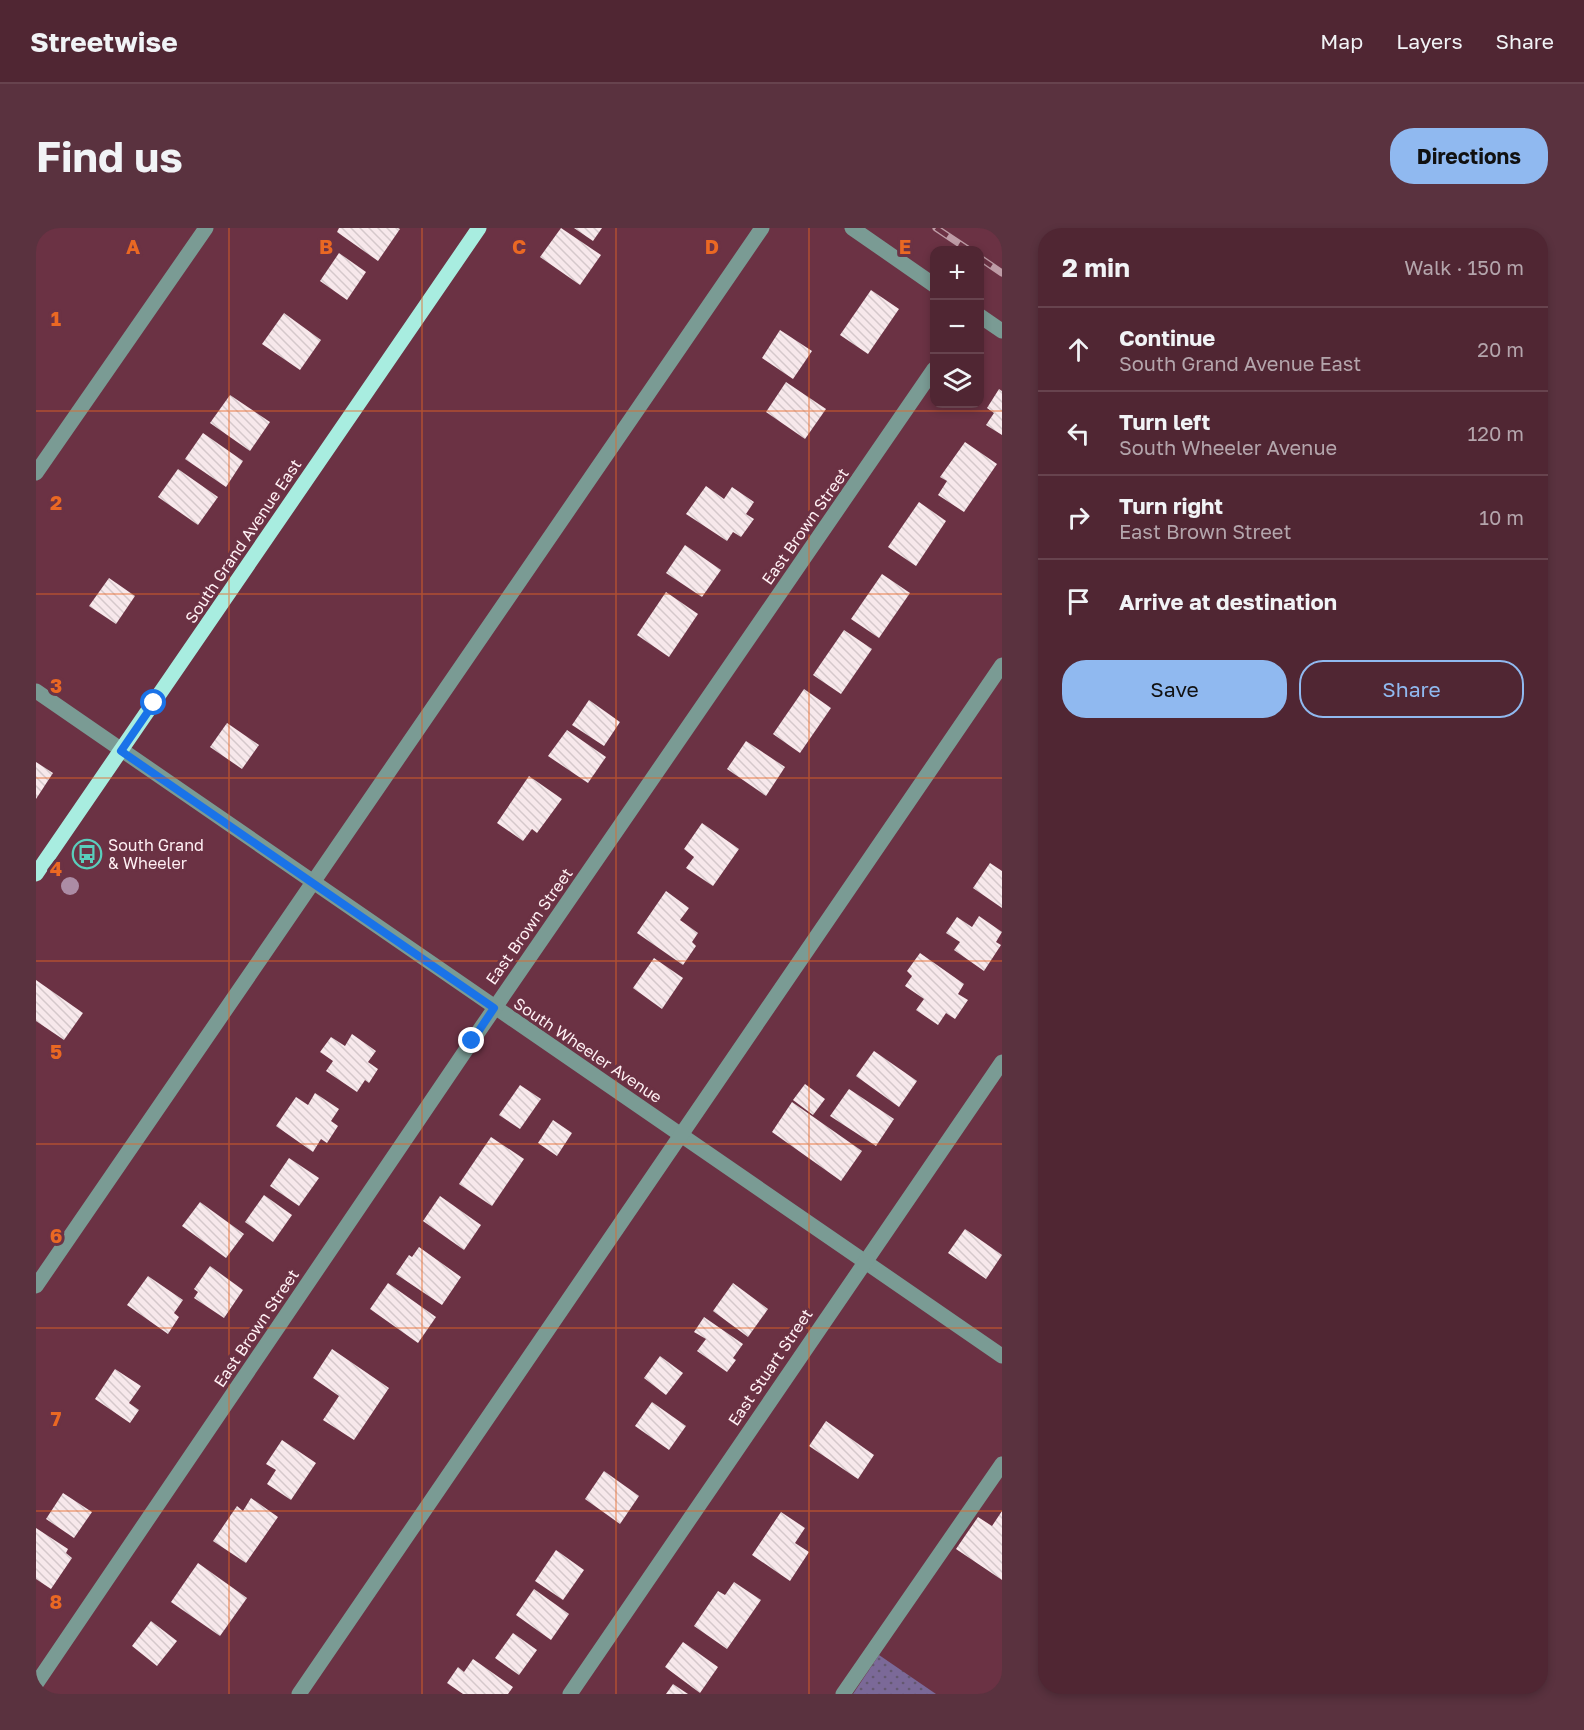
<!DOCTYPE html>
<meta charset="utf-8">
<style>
:root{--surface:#502633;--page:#5a323f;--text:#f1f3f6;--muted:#b4a5ac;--line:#67434e;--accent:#90b9f0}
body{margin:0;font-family:"Golos Text",sans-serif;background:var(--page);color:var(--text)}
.controls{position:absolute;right:18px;top:18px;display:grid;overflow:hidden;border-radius:12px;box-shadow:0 3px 9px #0003}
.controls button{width:54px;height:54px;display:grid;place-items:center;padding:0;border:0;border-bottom:2px solid var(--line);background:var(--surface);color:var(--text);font:30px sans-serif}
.stop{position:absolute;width:18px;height:18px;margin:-14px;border:4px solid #1a73e8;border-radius:50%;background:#fff}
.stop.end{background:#1a73e8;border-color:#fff;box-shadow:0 2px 6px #0008}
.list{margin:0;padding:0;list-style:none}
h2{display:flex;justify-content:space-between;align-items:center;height:78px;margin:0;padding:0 24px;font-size:26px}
h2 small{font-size:20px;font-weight:400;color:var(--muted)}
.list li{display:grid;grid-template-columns:39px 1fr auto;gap:18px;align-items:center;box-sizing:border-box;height:84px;padding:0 24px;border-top:2px solid var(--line)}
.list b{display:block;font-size:22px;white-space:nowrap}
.list p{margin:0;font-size:20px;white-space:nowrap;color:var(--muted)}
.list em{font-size:20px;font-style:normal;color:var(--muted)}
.actions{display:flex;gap:12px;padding:18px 24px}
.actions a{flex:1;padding:14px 0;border:2px solid var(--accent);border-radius:24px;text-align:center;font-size:21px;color:var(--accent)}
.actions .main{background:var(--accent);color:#111}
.icon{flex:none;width:33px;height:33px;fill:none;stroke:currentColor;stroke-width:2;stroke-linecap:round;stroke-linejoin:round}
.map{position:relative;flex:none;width:966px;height:1466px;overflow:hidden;border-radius:24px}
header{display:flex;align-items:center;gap:36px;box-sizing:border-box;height:84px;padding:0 30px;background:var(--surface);border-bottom:2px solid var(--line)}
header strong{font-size:28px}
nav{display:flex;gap:33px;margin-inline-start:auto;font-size:21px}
.intro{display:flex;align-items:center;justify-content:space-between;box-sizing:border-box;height:144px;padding:0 36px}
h1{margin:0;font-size:42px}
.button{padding:15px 27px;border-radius:24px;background:var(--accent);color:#111;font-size:21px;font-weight:700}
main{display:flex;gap:36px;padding:0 36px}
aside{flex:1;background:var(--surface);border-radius:24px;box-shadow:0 3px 9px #0003}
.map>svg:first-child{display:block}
.park{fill:url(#park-dots)}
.building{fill:url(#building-back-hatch)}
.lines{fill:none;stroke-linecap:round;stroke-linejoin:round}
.minor{stroke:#7a9b94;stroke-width:15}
.major{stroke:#a8ede0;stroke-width:15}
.rail-casing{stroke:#be9ca6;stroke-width:7}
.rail{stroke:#6b3244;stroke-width:4.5;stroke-dasharray:14;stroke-linecap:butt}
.tree{fill:#ac8ca5}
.route{stroke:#1a73e8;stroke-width:8}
.grid{fill:none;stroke:#ea6823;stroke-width:1.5;stroke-opacity:0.55}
.labels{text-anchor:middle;stroke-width:6;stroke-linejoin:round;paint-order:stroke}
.street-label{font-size:16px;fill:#fff0f4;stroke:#6b3244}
.poi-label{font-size:16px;fill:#fff0f4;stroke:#6b3244;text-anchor:start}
.grid-label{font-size:20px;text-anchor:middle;font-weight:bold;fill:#ea6823;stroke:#6b3244;stroke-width:6;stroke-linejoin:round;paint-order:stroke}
</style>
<header>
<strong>Streetwise</strong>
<nav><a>Map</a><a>Layers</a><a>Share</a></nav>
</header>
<div class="intro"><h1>Find us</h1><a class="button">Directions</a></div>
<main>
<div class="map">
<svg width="966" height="1466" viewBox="0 0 966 1466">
<defs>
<pattern id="park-dots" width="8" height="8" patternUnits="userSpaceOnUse" patternTransform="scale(1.5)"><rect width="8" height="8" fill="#7b6998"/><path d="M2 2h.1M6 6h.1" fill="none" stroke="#645870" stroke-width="1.8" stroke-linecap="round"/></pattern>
<pattern id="building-back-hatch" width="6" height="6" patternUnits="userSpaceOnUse" patternTransform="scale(1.5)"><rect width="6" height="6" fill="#f7e8eb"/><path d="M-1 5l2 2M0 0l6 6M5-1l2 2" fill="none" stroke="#d5c8cb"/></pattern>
</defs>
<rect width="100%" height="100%" fill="#6b3244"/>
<path class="park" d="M 843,1427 L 900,1466 L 817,1466 Z"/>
<g class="building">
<path d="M 303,0 L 362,0 L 364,1 L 342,33 L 301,4 Z"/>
<path d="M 525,0 L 565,27 L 544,57 L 504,29 Z"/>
<path d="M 538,0 L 566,0 L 557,13 Z"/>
<path d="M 303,25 L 330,44 L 311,72 L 284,53 Z"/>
<path d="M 835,62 L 863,81 L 832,126 L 804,107 Z"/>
<path d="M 248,85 L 285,112 L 264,142 L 226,116 Z"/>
<path d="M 744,102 L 776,123 L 757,151 L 726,130 Z"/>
<path d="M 750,154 L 790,181 L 769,211 L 730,184 Z"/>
<path d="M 963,161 L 966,163 L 966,207 L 950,197 L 958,185 L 951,180 Z"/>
<path d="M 194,167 L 234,194 L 214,223 L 174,195 Z"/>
<path d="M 167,205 L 207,233 L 190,259 L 149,231 Z"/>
<path d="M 929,214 L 961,236 L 928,284 L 902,267 L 911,253 L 904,249 Z"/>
<path d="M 142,241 L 182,269 L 162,297 L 122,269 Z"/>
<path d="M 670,258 L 688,271 L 696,259 L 718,274 L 710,286 L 718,291 L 705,309 L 697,304 L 691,313 L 650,286 Z"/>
<path d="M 883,274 L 910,293 L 880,338 L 852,319 Z"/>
<path d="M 649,317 L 685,342 L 666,369 L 630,345 Z"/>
<path d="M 846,346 L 874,365 L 843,410 L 815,391 Z"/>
<path d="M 73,350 L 99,368 L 80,396 L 53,378 Z"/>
<path d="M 630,364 L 662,386 L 633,429 L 601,407 Z"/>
<path d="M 808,402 L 836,421 L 805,466 L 777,447 Z"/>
<path d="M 768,461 L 795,480 L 764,525 L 737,506 Z"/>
<path d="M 553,472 L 584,494 L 568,518 L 536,497 Z"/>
<path d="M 191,495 L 223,517 L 206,541 L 174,519 Z"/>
<path d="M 531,502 L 570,529 L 552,555 L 512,528 Z"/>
<path d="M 710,513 L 749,539 L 730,568 L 691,541 Z"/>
<path d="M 0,534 L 17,545 L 0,571 Z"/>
<path d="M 493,548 L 526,571 L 501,605 L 496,601 L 487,613 L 461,595 Z"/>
<path d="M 666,595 L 703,621 L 677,658 L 650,640 L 658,629 L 648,621 Z"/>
<path d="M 954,635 L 966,643 L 966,680 L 937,660 Z"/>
<path d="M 630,663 L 653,680 L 644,692 L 662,705 L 656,714 L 660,718 L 647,737 L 601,705 Z"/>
<path d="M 943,688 L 966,704 L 960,714 L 965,717 L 948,743 L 918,722 L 924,714 L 910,705 L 921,689 L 936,699 Z"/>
<path d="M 884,725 L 928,756 L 922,766 L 932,772 L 919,791 L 910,785 L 902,797 L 880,782 L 888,771 L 869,758 L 876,748 L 871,743 Z"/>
<path d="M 618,730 L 647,750 L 626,781 L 597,760 Z"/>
<path d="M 0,752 L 47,785 L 28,812 L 0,793 Z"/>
<path d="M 316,806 L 340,823 L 332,834 L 342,841 L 333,855 L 329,852 L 321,864 L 290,843 L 297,833 L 284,824 L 295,809 L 309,818 Z"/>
<path d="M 838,823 L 881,853 L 863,879 L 820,848 Z"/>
<path d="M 769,856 L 789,871 L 777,887 L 757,872 Z"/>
<path d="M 484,857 L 505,871 L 484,901 L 463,887 Z"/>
<path d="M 813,861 L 858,891 L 840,918 L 794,888 Z"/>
<path d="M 279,865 L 303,881 L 295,893 L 302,898 L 291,915 L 285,911 L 277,924 L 240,898 L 260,869 L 272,877 Z"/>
<path d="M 756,874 L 826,923 L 805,953 L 736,904 Z"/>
<path d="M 517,892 L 536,905 L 521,928 L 502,915 Z"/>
<path d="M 455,909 L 488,931 L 456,978 L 423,956 Z"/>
<path d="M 253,930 L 283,950 L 263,978 L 234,958 Z"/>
<path d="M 228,967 L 256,987 L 237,1014 L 209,994 Z"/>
<path d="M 404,968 L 445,997 L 428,1022 L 387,993 Z"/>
<path d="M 164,974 L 208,1006 L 190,1030 L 146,998 Z"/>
<path d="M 929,1001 L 966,1027 L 950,1051 L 912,1025 Z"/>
<path d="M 383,1019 L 425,1049 L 406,1077 L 360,1046 L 373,1027 L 376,1029 Z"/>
<path d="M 174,1038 L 207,1062 L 188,1090 L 158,1070 L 162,1064 L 158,1061 Z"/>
<path d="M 112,1048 L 147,1072 L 138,1085 L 143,1089 L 132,1106 L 91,1077 Z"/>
<path d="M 352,1055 L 400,1089 L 382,1115 L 334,1081 Z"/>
<path d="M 697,1055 L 732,1081 L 712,1109 L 677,1083 Z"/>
<path d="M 668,1089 L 707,1116 L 697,1130 L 700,1132 L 691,1144 L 661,1123 L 670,1111 L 658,1104 Z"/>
<path d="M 296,1121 L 353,1160 L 318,1212 L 287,1192 L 303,1168 L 277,1150 Z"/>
<path d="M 624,1128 L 647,1145 L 630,1167 L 608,1150 Z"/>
<path d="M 79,1141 L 105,1158 L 93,1175 L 103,1182 L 94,1195 L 59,1171 Z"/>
<path d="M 616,1174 L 650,1198 L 633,1222 L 599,1198 Z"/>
<path d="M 790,1193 L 838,1227 L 822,1251 L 773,1218 Z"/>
<path d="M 246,1212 L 280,1235 L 255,1272 L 231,1256 L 240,1242 L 230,1236 Z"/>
<path d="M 568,1243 L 603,1268 L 584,1296 L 549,1271 Z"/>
<path d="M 27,1265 L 56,1284 L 38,1310 L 10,1291 Z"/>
<path d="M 215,1270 L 242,1289 L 210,1335 L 177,1313 L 201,1278 L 207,1283 Z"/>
<path d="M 966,1283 L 966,1352 L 920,1321 L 942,1289 L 956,1298 Z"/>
<path d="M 745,1284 L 769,1300 L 759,1315 L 773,1324 L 754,1353 L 716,1327 Z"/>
<path d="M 0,1300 L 32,1321 L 30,1325 L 36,1330 L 15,1361 L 0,1351 Z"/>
<path d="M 520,1322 L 548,1342 L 527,1372 L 499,1353 Z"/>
<path d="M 162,1335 L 211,1370 L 184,1408 L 135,1374 Z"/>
<path d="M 698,1354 L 725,1372 L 691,1421 L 658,1398 L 682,1363 L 689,1367 Z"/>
<path d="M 498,1361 L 533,1386 L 515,1412 L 480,1387 Z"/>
<path d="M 115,1393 L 141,1413 L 121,1438 L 96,1418 Z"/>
<path d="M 477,1405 L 501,1422 L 483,1447 L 459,1430 Z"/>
<path d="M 647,1414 L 682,1439 L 664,1465 L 629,1439 Z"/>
<path d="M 437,1431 L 477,1459 L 472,1466 L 427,1466 L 411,1455 L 422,1439 L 428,1444 Z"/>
<path d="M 637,1456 L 652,1466 L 630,1466 Z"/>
</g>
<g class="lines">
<g class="minor">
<path d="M 816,0 L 898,57"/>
<path d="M 944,88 L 966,103"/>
<path d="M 0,245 L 170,0"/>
<path d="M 0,463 L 966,1128"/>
<path d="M 0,1058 L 726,0"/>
<path d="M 0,1456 L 436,813 L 898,141"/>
<path d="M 263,1466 L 966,437"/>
<path d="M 534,1466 L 966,834"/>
<path d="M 807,1466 L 966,1236"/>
</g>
<path class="major" d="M 0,646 L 443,0"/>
<g class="rail-casing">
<g id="rail">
<path d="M 900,0 L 933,22"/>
<path d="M 944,30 L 966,45"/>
</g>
</g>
<use href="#rail" class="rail"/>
</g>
<circle class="tree" cx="34" cy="658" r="9"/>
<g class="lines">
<path class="route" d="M 118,475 L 85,523 L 458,780 L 436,813"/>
</g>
<path class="grid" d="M 193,0 L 193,1466M 386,0 L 386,1466M 580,0 L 580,1466M 773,0 L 773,1466M 0,183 L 966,183M 0,366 L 966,366M 0,550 L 966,550M 0,733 L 966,733M 0,916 L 966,916M 0,1100 L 966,1100M 0,1283 L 966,1283"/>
<defs>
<g id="bus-ring" transform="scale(1.5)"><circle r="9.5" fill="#6b3244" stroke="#5acebc" stroke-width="1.5"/><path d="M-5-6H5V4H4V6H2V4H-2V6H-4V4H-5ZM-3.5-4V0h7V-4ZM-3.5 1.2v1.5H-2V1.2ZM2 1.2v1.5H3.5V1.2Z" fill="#5acebc"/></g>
</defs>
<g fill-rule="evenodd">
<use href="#bus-ring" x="51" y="626"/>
</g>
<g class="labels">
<g class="street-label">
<text transform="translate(769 298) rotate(-55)" y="6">East Brown Street</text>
<text transform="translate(207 313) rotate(-56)" y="6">South Grand Avenue East</text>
<text transform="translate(493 698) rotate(-55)" y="6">East Brown Street</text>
<text transform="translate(552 822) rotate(34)" y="6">South Wheeler Avenue</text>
<text transform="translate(220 1100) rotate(-56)" y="6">East Brown Street</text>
<text transform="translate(734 1139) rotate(-56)" y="6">East Stuart Street</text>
</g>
<g class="poi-label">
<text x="72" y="623">South Grand<tspan x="72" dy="18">&amp; Wheeler</tspan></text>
</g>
</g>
<g class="grid-label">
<text x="97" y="26">A</text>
<text x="290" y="26">B</text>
<text x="483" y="26">C</text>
<text x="676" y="26">D</text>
<text x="869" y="26">E</text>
<text x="20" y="98">1</text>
<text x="20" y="282">2</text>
<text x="20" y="465">3</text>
<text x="20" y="648">4</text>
<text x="20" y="831">5</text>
<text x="20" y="1015">6</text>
<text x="20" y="1198">7</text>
<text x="20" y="1381">8</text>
</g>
</svg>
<div class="controls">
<button>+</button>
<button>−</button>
<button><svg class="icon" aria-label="layers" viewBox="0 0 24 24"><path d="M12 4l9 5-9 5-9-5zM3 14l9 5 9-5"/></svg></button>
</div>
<div class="stop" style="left:118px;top:475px"></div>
<div class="stop end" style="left:436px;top:813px"></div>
</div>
<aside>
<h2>2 min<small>Walk · 150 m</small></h2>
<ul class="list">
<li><svg class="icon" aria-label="ahead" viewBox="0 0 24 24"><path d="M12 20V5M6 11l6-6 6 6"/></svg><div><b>Continue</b><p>South Grand Avenue East</p></div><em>20 m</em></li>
<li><svg class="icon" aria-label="left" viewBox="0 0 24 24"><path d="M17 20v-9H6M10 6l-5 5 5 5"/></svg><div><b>Turn left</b><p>South Wheeler Avenue</p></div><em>120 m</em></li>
<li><svg class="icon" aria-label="right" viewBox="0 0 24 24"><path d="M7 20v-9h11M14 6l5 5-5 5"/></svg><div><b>Turn right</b><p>East Brown Street</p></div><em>10 m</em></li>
<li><svg class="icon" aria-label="arrive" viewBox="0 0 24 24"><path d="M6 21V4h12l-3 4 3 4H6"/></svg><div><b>Arrive at destination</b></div></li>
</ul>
<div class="actions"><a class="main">Save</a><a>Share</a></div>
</aside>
</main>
